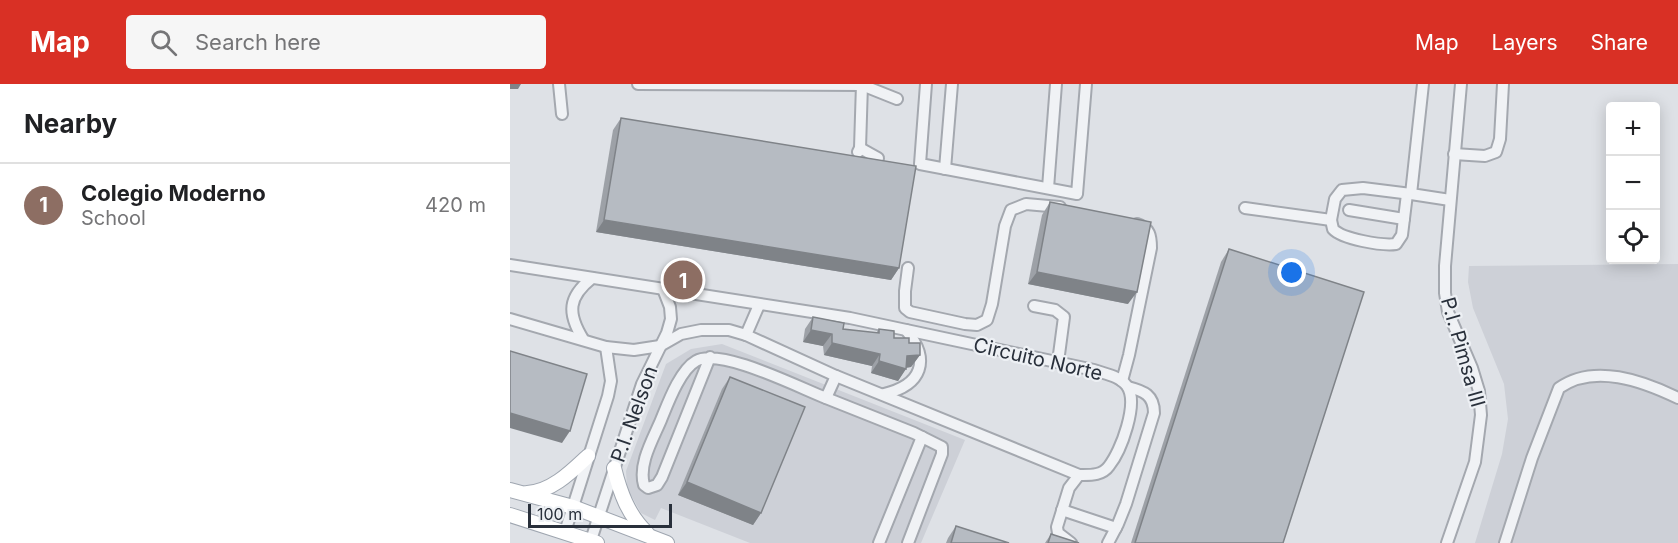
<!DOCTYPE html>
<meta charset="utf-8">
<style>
:root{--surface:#fff;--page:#f6f6f6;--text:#202124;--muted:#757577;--line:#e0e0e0;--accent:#d93025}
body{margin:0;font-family:Inter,sans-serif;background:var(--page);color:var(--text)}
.controls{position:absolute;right:18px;top:18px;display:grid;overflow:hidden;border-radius:6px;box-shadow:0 3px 15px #0003}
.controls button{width:54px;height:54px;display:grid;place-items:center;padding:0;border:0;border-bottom:2px solid var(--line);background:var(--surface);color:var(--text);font:30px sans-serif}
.scale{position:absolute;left:18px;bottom:15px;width:144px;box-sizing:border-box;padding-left:6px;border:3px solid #29303b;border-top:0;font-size:16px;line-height:21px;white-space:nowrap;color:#29303b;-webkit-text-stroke:4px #edf0f4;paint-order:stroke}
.you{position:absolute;left:782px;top:189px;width:21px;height:21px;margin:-15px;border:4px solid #fff;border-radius:50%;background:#1a73e8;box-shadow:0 0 0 9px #1a73e833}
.badge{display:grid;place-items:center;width:39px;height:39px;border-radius:50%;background:var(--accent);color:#fff;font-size:20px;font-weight:700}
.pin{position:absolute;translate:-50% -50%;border:3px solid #fff;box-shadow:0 2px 6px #0006}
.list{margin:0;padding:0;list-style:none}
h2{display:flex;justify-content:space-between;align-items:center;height:78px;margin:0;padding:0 24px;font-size:26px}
h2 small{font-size:20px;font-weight:400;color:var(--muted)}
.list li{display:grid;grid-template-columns:39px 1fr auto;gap:18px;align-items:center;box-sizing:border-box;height:84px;padding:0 24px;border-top:2px solid var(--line)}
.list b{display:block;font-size:22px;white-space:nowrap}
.list p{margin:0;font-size:20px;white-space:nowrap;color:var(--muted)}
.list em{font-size:20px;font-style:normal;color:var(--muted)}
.icon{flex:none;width:33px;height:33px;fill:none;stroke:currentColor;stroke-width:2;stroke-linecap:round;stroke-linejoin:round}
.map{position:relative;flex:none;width:1168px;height:459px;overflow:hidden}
header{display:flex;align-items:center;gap:36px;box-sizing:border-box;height:84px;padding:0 30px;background:var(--accent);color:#fff}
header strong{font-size:28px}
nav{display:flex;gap:33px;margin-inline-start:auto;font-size:21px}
.search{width:420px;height:54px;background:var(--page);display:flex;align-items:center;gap:15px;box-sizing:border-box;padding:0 21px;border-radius:6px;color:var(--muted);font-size:22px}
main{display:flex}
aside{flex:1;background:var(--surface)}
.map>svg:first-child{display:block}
.built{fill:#cdd0d7}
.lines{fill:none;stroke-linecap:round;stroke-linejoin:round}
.minor-casing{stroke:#a4a8af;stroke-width:14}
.major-casing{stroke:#9fa6b0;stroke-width:16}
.minor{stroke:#f0f2f5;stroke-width:10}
.major{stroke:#fff;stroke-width:14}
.wall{fill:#9da1a7}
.shaded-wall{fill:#7f8388}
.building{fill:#b6bbc2;stroke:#7f8388;stroke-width:1.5}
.labels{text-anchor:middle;stroke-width:4.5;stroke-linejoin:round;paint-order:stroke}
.street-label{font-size:20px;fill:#29303b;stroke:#edf0f4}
</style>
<header>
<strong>Map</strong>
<div class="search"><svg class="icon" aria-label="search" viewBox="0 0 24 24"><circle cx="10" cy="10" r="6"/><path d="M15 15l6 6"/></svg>Search here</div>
<nav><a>Map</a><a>Layers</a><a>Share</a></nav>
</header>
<main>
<aside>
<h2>Nearby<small></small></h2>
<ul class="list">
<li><span class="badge" style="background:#8d6e63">1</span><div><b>Colegio Moderno</b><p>School</p></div><em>420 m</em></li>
</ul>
</aside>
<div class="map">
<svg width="1168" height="459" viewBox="0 0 1168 459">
<rect width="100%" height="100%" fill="#dee1e6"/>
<g class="built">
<path d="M 1168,180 L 1168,459 L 965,459 L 992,370 L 998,335 L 994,300 L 963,224 L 958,198 L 959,182 Z"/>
<path d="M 212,260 L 455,356 L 411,459 L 240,459 L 151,424 L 145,436 L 131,429 L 117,404 L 116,387 L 156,280 L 181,265 Z"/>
</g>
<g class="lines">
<g class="minor-casing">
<g id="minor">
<path d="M 49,0 L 52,30"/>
<path d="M 128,0 L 352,1 L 387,15"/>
<path d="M 416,0 L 410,80 L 567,110 L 576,0"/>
<path d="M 913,0 L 901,110 L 940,116"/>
<path d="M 350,64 L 368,74"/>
<path d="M 348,68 L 350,64 L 352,0"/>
<path d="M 944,70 L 975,72 L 986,68 L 990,55 L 993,0"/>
<path d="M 435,85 L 442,0"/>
<path d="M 538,104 L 546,0"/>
<path d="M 735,124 L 821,136 L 825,115 L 832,106 L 853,104 L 901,110"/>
<path d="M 839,126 L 894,135"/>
<path d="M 821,136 L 823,145 C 832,155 872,162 886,160 L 892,151 L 897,110"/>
<path d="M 0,181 L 340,234 L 584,286 C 595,290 610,292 617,302 C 629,319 611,367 599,382 C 592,392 580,391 569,391 L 326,292 L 236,251 L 219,246 L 191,246 L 171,250 L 150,262 L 124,266 L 96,263 L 0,235"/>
<path d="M 398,184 L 395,207 L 395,224 L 400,228 L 455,240 L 467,241 L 477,236 L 482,220 L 495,142 L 501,126 L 516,120 L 550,123"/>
<path d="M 524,222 L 545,226 L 554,233 L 548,278"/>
<path d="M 236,251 L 249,221"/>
<path d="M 73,255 C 57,229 58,213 82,194"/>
<path d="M 200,273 L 152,393 L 147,401 L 138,404 L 134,401 C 128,380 143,355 151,336 C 158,319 170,286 186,277 C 210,263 290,304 316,314 L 326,292"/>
<path d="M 612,297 L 619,271 L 641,164 C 641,152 640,144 627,140"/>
<path d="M 374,310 C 412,301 421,276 396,246"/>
<path d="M 316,314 L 404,349 L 432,363 L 432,370 L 398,459"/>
<path d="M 552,426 L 606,444"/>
<path d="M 55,448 L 98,312 L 101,297 L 96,263"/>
<path d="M 81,456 L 132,300 L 157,249 L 161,235 L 160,223 L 153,205"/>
<path d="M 369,459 L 412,353"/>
<path d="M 561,459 L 548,449 L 547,443 L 559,404 L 569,391"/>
<path d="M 598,459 L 608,440 L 616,420 L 644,329 C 644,311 634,307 618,303"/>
<path d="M 937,459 L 965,378 L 971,331 L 969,307 L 962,284 L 938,228 L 935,209 L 935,182 L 951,0"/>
<path d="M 995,459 L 1022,374 L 1049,304 C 1084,279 1133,297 1168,314"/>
</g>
</g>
<g class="major-casing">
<g id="major">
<path d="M 104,384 C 110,408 118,431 137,449"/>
<path d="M 0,406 L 63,423 L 157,459"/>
<path d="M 17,409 C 41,408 61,388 78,372"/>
<path d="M 0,431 L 87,459"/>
</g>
</g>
<use href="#minor" class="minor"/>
<use href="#major" class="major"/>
</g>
<g class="wall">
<path d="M 111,34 L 389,184 L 381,196 L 86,148 L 103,46 Z"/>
<path d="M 540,118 L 618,220 L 518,200 L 532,131 Z"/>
<path d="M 719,165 L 773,459 L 621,459 L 711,178 Z"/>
<path d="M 303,233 L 333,245 L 366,249 L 369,245 L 384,254 L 399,259 L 410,271 L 401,283 L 396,284 L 388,297 L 361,289 L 362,282 L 314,271 L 313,262 L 293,258 L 295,245 Z"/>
<path d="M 220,293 L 251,429 L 243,441 L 168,411 L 212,305 Z"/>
<path d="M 446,442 L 499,459 L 436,459 L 438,454 Z"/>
<path d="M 541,450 L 569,459 L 535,459 Z"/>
</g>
<g class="shaded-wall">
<path d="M 0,0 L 11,0 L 8,5 L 0,5 Z"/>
<path d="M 94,136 L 389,184 L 381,196 L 86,148 Z"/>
<path d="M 527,188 L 627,208 L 618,220 L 518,200 Z"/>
<path d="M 301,246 L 322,250 L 313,262 L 293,258 Z"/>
<path d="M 322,259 L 370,270 L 362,282 L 314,271 Z"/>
<path d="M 410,271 L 401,283 L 393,284 L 396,285 L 388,297 L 361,289 L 369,277 L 397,272 Z"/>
<path d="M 0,329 L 60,347 L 52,359 L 0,344 Z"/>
<path d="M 177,398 L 251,429 L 243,441 L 168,411 Z"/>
</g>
<g class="building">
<path d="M 111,34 L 406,82 L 389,184 L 94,136 Z"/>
<path d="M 540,118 L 641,138 L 627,208 L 527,188 Z"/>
<path d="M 719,165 L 854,208 L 773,459 L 625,459 Z"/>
<path d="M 303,233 L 334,239 L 333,245 L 369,249 L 369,245 L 384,247 L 384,254 L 399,254 L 399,259 L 410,259 L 410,271 L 397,272 L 396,285 L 369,277 L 370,270 L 322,259 L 322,250 L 301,246 Z"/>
<path d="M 0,267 L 77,290 L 60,347 L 0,329 Z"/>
<path d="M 220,293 L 295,323 L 251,429 L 177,398 Z"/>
<path d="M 446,442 L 499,459 L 441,459 Z"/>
<path d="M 541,450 L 569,459 L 538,459 Z"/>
</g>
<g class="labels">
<g class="street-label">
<text transform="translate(953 268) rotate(74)" y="7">P.I. Pimsa III</text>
<text transform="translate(528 275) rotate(13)" y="7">Circuito Norte</text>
<text transform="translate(124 330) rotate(-70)" y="7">P.I. Nelson</text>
</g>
</g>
</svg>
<div class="controls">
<button>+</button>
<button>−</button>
<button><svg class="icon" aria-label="locate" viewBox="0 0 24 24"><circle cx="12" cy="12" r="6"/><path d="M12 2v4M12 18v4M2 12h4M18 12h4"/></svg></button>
</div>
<div class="scale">100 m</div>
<div class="you"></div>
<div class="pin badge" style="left:173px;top:196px;background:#8d6e63">1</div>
</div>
</main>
